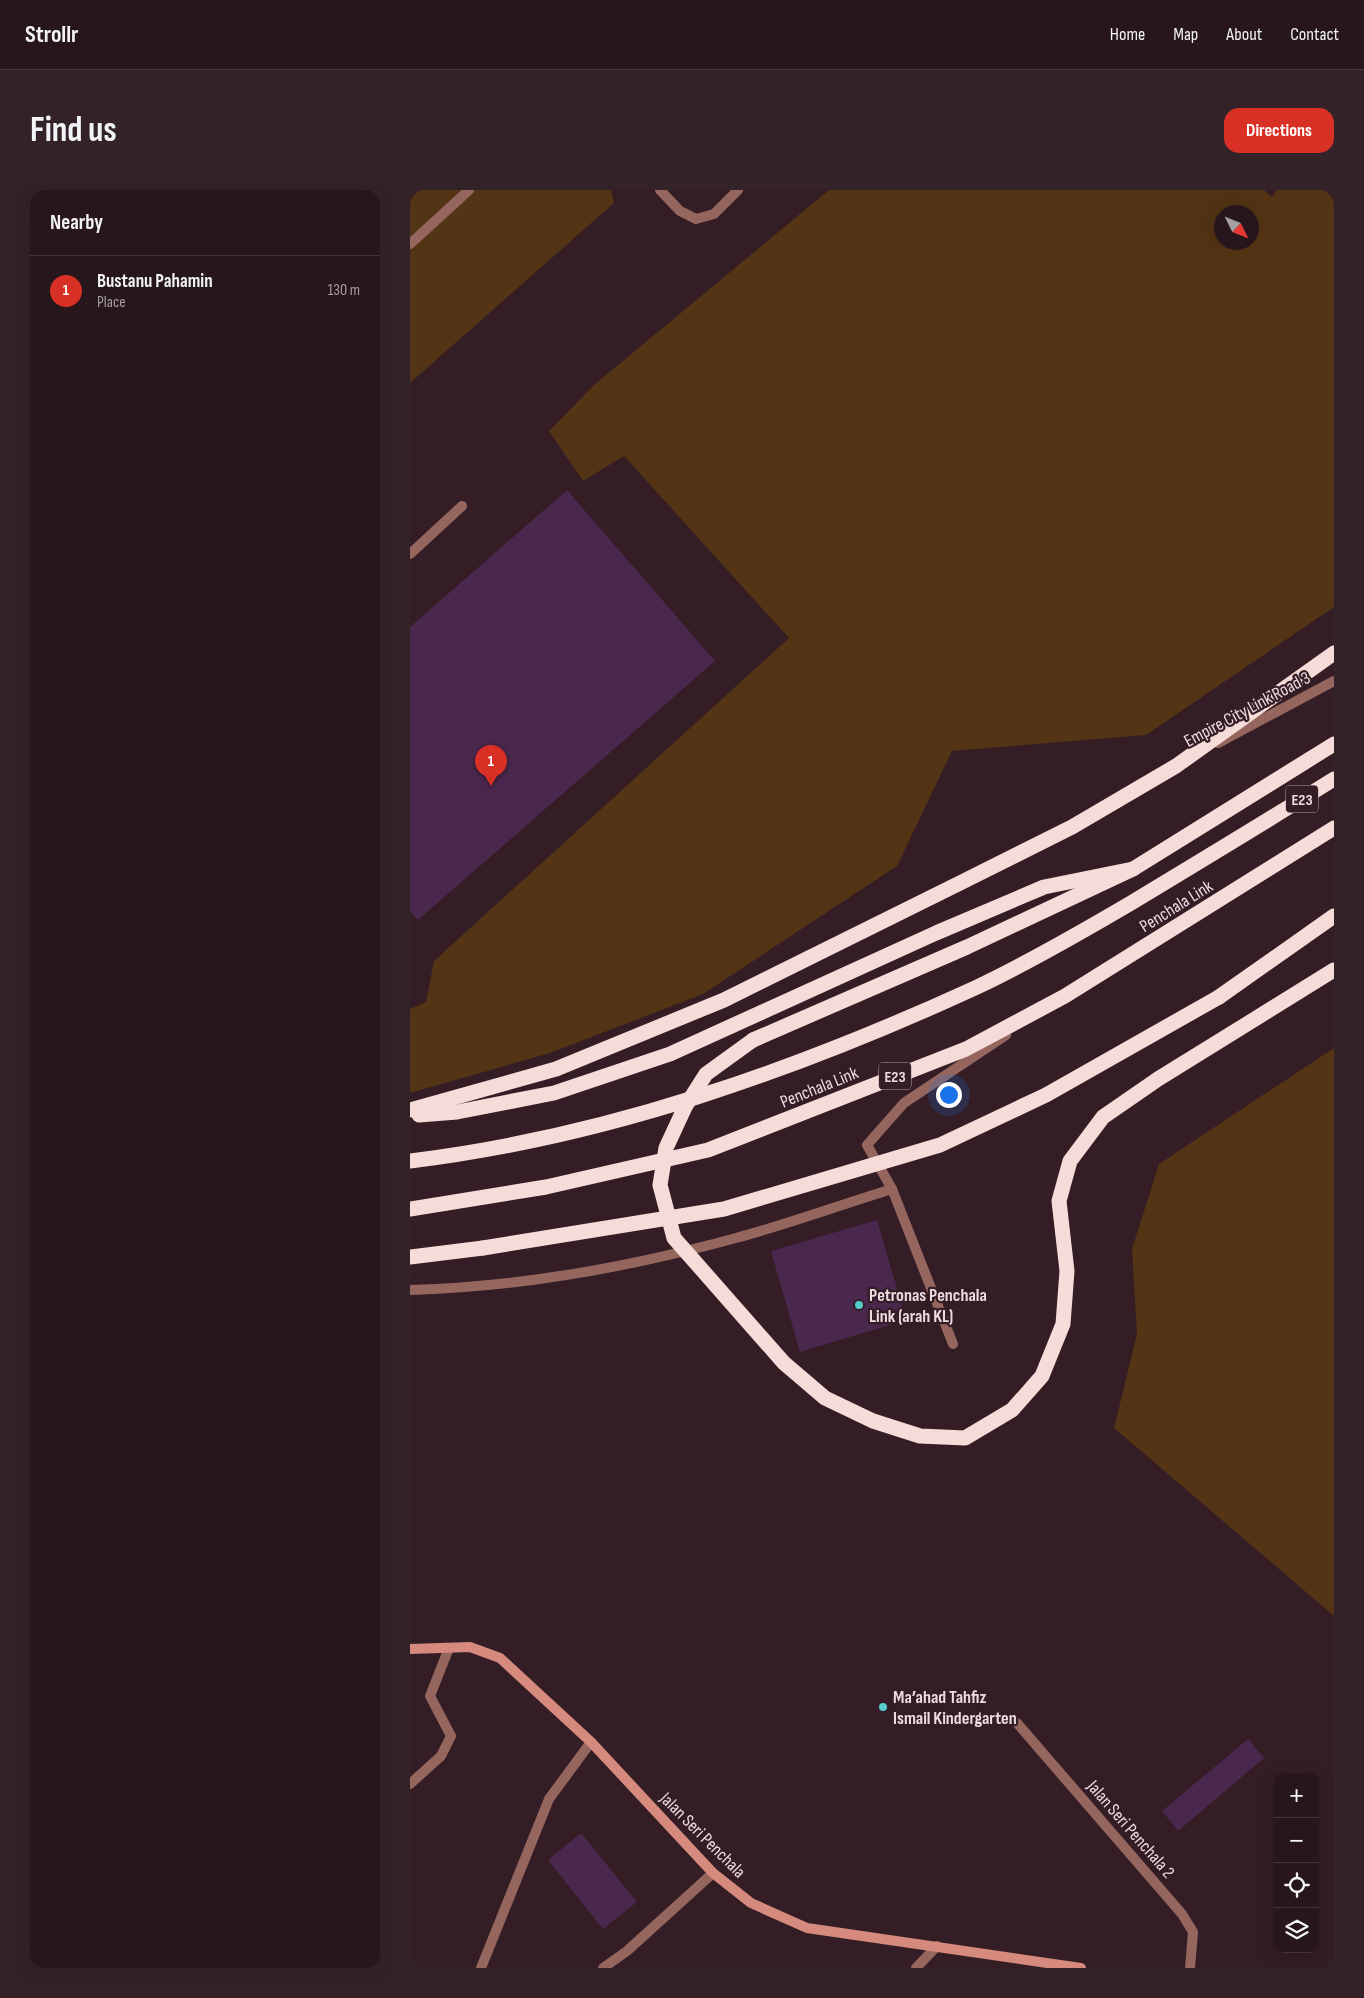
<!DOCTYPE html>
<meta charset="utf-8">
<style>
:root{--surface:#27161c;--page:#332329;--text:#f1f3f6;--muted:#a49fa3;--line:#43353b;--accent:#d93025}
body{margin:0;font-family:"Sofia Sans Condensed",sans-serif;background:var(--page);color:var(--text)}
.controls{position:absolute;right:15px;bottom:15px;display:grid;overflow:hidden;border-radius:10px;box-shadow:0 5px 20px #0002}
.controls button{width:45px;height:45px;display:grid;place-items:center;padding:0;border:0;border-bottom:1px solid var(--line);background:var(--surface);color:var(--text);font:25px sans-serif}
.compass{position:absolute;left:804px;top:15px;width:45px;height:45px;border-radius:50%;background:var(--surface);box-shadow:0 5px 20px #0002;rotate:133deg}
.you{position:absolute;left:538px;top:904px;width:18px;height:18px;margin:-12px;border:4px solid #fff;border-radius:50%;background:#1a73e8;box-shadow:0 0 0 8px #1a73e833}
.badge{display:grid;place-items:center;width:32px;height:32px;border-radius:50%;background:var(--accent);color:#fff;font-size:16px;font-weight:700}
.pin{position:absolute;translate:-50% -41px;filter:drop-shadow(0 1px 2px #0008)}
.pin::after{content:'';position:absolute;top:26px;width:18px;height:15px;background:inherit;clip-path:polygon(0 0,100% 0,50% 100%)}
.list{margin:0;padding:0;list-style:none}
h2{display:flex;justify-content:space-between;align-items:center;height:65px;margin:0;padding:0 20px;font-size:21px}
h2 small{font-size:16px;font-weight:400;color:var(--muted)}
.list li{display:grid;grid-template-columns:32px 1fr auto;gap:15px;align-items:center;box-sizing:border-box;height:70px;padding:0 20px;border-top:1px solid var(--line)}
.list b{display:block;font-size:19px;white-space:nowrap}
.list p{margin:0;font-size:16px;white-space:nowrap;color:var(--muted)}
.list em{font-size:16px;font-style:normal;color:var(--muted)}
.icon{flex:none;width:28px;height:28px;fill:none;stroke:currentColor;stroke-width:2;stroke-linecap:round;stroke-linejoin:round}
.map{position:relative;flex:none;width:924px;height:1778px;overflow:hidden;border-radius:15px}
header{display:flex;align-items:center;gap:30px;box-sizing:border-box;height:70px;padding:0 25px;background:var(--surface);border-bottom:1px solid var(--line)}
header strong{font-size:24px}
nav{display:flex;gap:28px;margin-inline-start:auto;font-size:18px}
.intro{display:flex;align-items:center;justify-content:space-between;box-sizing:border-box;height:120px;padding:0 30px}
h1{margin:0;font-size:35px}
.button{padding:12px 22px;border-radius:15px;background:var(--accent);color:#fff;font-size:18px;font-weight:700}
main{display:flex;gap:30px;padding:0 30px}
aside{flex:1;background:var(--surface);border-radius:15px;box-shadow:0 5px 20px #0002}
.map>svg:first-child{display:block}
.green{fill:#533414;fill-rule:evenodd}
.building{fill:#4a274d}
.lines{fill:none;stroke-linecap:round;stroke-linejoin:round}
.lane{stroke:#95665e;stroke-width:10}
.street{stroke:#95665e;stroke-width:10}
.secondary{stroke:#d58a7d;stroke-width:10}
.highway{stroke:#f5dcd8;stroke-width:15}
.highway-bridge{stroke:#f5dcd8;stroke-width:15}
.poi-dot{fill:#52cdcc;stroke:#341d25;stroke-width:2}
.labels{text-anchor:middle;stroke-width:4.5;stroke-linejoin:round;paint-order:stroke}
.shield{fill:#341d25;stroke:#b4a2a8;stroke-width:1}
.shield-label{font-size:16px;font-weight:bold;fill:#ebdbe0}
.street-label{font-size:18px;fill:#ebdbe0;stroke:#341d25}
.poi-label{font-size:18px;font-weight:bold;fill:#ebdbe0;stroke:#341d25;text-anchor:start}
</style>
<header>
<strong>Strollr</strong>
<nav><a>Home</a><a>Map</a><a>About</a><a>Contact</a></nav>
</header>
<div class="intro"><h1>Find us</h1><a class="button">Directions</a></div>
<main>
<aside>
<h2>Nearby<small></small></h2>
<ul class="list">
<li><span class="badge">1</span><div><b>Bustanu Pahamin</b><p>Place</p></div><em>130 m</em></li>
</ul>
</aside>
<div class="map">
<svg width="924" height="1778" viewBox="0 0 924 1778">
<rect width="100%" height="100%" fill="#341d25"/>
<g class="green">
<path d="M 0,0 L 201,0 L 204,13 L 0,193 Z"/>
<path d="M 419,0 L 854,0 L 862,7 L 867,0 L 924,0 L 924,417 L 736,545 L 542,561 L 487,676 L 293,804 L 140,863 L 0,903 L 0,819 L 16,812 L 24,771 L 379,448 L 214,266 L 173,291 L 139,241 L 184,195 ZM 842,22 L 842,52 L 812,52 L 812,22 Z"/>
<path d="M 924,858 L 924,1426 L 704,1238 L 727,1144 L 722,1059 L 749,974 Z"/>
</g>
<g class="building">
<path d="M 157,300 L 305,471 L 8,730 L 0,722 L 0,437 Z"/>
<path d="M 467,1030 L 496,1130 L 390,1162 L 361,1061 Z"/>
<path d="M 838,1549 L 854,1568 L 768,1641 L 752,1621 Z"/>
<path d="M 171,1643 L 227,1712 L 193,1739 L 138,1670 Z"/>
</g>
<g class="lines">
<g class="lane">
<path d="M 808,553 L 924,491"/>
<path d="M 0,1100 C 110,1097 220,1077 326,1048 C 379,1034 430,1015 482,999"/>
<path d="M 543,1154 L 482,999 L 457,955 L 494,913 L 596,845"/>
<path d="M 0,1594 L 31,1566 L 41,1546 L 20,1506 L 39,1458"/>
<path d="M 71,1778 L 139,1609 L 181,1552"/>
</g>
<g class="street">
<path d="M 250,0 L 270,21 L 286,29 L 304,24 L 328,0"/>
<path d="M 0,54 L 59,0"/>
<path d="M 0,364 L 52,316"/>
<path d="M 607,1533 L 772,1724 L 783,1742 L 780,1778"/>
<path d="M 193,1778 L 217,1761 L 303,1683"/>
<path d="M 506,1778 L 527,1756"/>
</g>
<path class="secondary" d="M 0,1459 L 60,1457 L 90,1468 L 181,1552 L 303,1683 L 341,1713 L 397,1738 L 671,1778"/>
<g class="highway">
<path d="M 809,807 L 924,726"/>
<path d="M 343,850 L 557,757 L 723,679 L 924,554"/>
<path d="M 0,920 L 146,879 L 314,810 L 550,693 L 662,637 L 766,576 L 924,463"/>
<path d="M 9,925 L 47,922 L 144,903 L 260,864 L 526,743 L 634,697 L 723,679"/>
<path d="M 0,971 C 197,947 386,880 565,798 C 618,773 670,743 721,713 C 789,672 857,631 924,589"/>
<path d="M 0,1019 L 136,997 L 298,960 L 556,859 L 655,806 L 924,638"/>
<path d="M 0,1067 L 73,1058"/>
</g>
<g class="highway-bridge">
<path d="M 343,850 L 296,884 L 275,917 L 256,958 L 250,995 L 264,1048 L 374,1173 L 415,1208 L 463,1231 L 510,1246 L 555,1248 L 602,1220 L 632,1186 L 653,1134 L 657,1081 L 649,1011 L 660,971 L 693,927 L 748,889 L 924,780"/>
<path d="M 73,1058 L 314,1019 L 530,955 L 636,905 L 809,807"/>
</g>
</g>
<g class="poi-dot">
<circle cx="449" cy="1115" r="5"/>
<circle cx="473" cy="1517" r="5"/>
</g>
<g class="labels">
<g class="shield">
<rect x="876" y="595.5" width="32" height="27" rx="4"/>
<rect x="469" y="872.5" width="32" height="27" rx="4"/>
</g>
<g class="shield-label">
<text x="892" y="615">E23</text>
<text x="485" y="892">E23</text>
</g>
<g class="street-label">
<text transform="translate(837 519) rotate(-28)" y="6">Empire City Link Road 3</text>
<text transform="translate(766 716) rotate(-32)" y="6">Penchala Link</text>
<text transform="translate(409 897) rotate(-22)" y="6">Penchala Link</text>
<text transform="translate(721 1639) rotate(49)" y="6">Jalan Seri Penchala 2</text>
<text transform="translate(293 1645) rotate(45)" y="6">Jalan Seri Penchala</text>
</g>
<g class="poi-label">
<text x="459" y="1111">Petronas Penchala<tspan x="459" dy="21">Link (arah KL)</tspan></text>
<text x="483" y="1513">Ma’ahad Tahfiz<tspan x="483" dy="21">Ismail Kindergarten</tspan></text>
</g>
</g>
</svg>
<div class="controls">
<button>+</button>
<button>−</button>
<button><svg class="icon" aria-label="locate" viewBox="0 0 24 24"><circle cx="12" cy="12" r="6"/><path d="M12 2v4M12 18v4M2 12h4M18 12h4"/></svg></button>
<button><svg class="icon" aria-label="layers" viewBox="0 0 24 24"><path d="M12 4l9 5-9 5-9-5zM3 14l9 5 9-5"/></svg></button>
</div>
<svg class="compass" viewBox="-18 -18 36 36"><path d="M0-13l5 13h-10z" fill="#e53935"/><path d="M0 13l5-13h-10z" fill="#a49fa3"/></svg>
<div class="you"></div>
<div class="pin badge" style="left:81px;top:596px">1</div>
</div>
</main>
